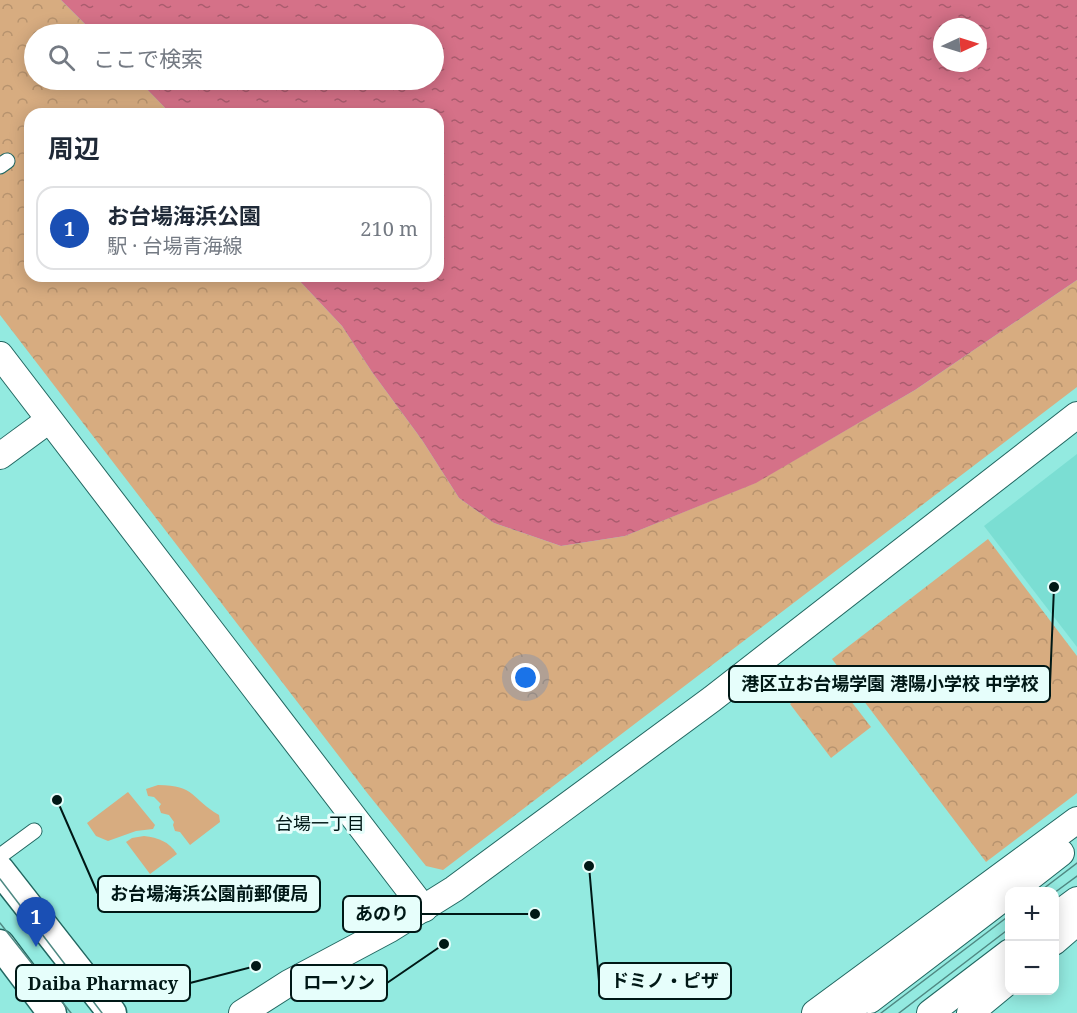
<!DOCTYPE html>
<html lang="ja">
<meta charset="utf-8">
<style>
:root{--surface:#fff;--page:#f2f2f3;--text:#1f2937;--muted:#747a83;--line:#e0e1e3;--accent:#a30a48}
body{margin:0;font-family:"Noto Serif","Noto Sans JP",serif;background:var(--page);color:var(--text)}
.controls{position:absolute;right:18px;bottom:18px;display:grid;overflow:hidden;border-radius:12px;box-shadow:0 3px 15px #0003}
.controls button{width:54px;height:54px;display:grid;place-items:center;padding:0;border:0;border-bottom:2px solid var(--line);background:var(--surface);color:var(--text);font:30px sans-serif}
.compass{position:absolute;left:933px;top:18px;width:54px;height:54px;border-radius:50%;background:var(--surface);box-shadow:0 3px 15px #0003;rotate:86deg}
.you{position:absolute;left:526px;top:678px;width:21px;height:21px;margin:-15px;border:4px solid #fff;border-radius:50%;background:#1a73e8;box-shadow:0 0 0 9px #1a73e833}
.badge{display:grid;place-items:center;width:39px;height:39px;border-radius:50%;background:var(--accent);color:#fff;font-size:20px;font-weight:700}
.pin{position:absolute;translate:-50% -50px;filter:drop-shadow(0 2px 3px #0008)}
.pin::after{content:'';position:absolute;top:32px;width:21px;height:18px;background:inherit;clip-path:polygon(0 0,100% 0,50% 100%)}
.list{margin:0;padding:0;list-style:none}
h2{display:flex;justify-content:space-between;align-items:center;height:78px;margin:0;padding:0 24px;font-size:26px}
h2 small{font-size:20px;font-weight:400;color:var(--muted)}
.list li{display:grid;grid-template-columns:39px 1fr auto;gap:18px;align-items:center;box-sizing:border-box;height:84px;margin:0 12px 12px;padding:0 12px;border:2px solid var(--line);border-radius:18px}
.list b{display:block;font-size:22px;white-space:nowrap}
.list p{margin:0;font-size:20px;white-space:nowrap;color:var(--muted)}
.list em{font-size:20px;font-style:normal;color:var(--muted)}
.icon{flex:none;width:33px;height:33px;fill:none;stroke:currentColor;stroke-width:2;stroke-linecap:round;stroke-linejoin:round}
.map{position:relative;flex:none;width:1077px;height:1013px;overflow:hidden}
.search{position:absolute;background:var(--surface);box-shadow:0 3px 15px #0003;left:24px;top:24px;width:420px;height:66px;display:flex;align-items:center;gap:15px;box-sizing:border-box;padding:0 21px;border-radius:33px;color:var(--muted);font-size:22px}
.panel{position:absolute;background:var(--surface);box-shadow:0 3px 15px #0003;left:24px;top:108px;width:420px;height:174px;border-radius:18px}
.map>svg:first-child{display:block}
.built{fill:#7bded3}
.grass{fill:#d7ac80}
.forest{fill:url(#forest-crowns)}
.water{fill:url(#water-ripples);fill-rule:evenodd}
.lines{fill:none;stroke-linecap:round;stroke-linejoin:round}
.pedestrian-casing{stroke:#226761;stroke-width:17}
.tertiary-casing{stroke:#226761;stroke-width:28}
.secondary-casing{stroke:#226761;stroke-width:31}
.pedestrian{stroke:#fff;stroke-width:15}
.tertiary{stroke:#fff;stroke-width:26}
.secondary{stroke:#fff;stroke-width:28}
.tram{stroke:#4f8983;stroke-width:1.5}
.labels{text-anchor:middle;stroke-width:6;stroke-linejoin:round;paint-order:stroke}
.neighbourhood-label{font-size:18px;fill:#001816;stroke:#e6fefb}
.leader{fill:none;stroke:#001816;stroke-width:2}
.callout-dot{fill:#001816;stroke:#e6fefb;stroke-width:2}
.callout{fill:#e6fefb;stroke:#001816;stroke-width:2}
.callout-label{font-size:18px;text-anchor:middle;font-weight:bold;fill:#001816}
</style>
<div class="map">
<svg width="1077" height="1013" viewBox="0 0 1077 1013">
<defs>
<pattern id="forest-crowns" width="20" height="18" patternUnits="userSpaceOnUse" patternTransform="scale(1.5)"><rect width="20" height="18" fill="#d7ac80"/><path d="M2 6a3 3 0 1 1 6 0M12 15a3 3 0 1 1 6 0" fill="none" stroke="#b7936e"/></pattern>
<pattern id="water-ripples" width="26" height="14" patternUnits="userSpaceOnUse" patternTransform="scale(1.5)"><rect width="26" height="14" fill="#d57188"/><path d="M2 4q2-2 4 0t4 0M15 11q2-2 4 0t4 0" fill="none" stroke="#aa5c6e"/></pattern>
</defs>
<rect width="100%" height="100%" fill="#93eae0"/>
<path class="built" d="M 1077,454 L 1077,647 L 984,526 Z"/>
<g class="grass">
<path d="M 158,785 C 196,785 191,799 219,815 L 220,822 L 190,845 L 180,832 L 175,831 L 173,825 L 174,822 L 169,815 L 161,813 L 159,807 L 161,804 L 154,797 L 148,796 L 146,789 Z"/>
<path d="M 128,792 L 155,825 L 153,829 L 136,831 L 108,841 L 96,836 L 87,823 Z"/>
<path d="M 144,836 C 159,838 168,841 177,854 L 150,874 L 126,842 L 132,838 Z"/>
</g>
<g class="forest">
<path d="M 0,0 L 61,0 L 95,34 L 34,34 L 34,80 L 138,80 L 171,114 L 30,114 L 30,276 L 295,276 L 342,326 L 372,372 L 422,440 L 459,498 L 494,523 L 561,546 L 625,536 L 755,483 L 915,390 L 1077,280 L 1077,387 L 443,870 L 426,866 L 368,794 L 0,315 Z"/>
<path d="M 988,539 L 1077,656 L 1077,793 L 986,862 L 832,659 Z"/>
<path d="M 830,674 L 871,727 L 831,758 L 790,704 Z"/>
</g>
<path class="water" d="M 61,0 L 1077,0 L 1077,280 L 915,390 L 756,483 L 625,536 L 561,546 L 494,523 L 459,498 L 422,440 L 372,372 L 342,326 L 295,276 L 438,276 L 438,114 L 171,114 L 138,80 L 434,80 L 434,34 L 95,34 ZM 942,27 L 978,27 L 978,63 L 942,63 Z"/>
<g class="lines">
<g class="pedestrian-casing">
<g id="pedestrian">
<path d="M 0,166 L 7,161"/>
<path d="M 0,856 L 34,831"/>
</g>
</g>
<g class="tertiary-casing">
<g id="tertiary">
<path d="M 0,355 L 424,909"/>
<path d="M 0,456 L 49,420"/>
<path d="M 1011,892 L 1061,853"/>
<path d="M 1054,917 L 1077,900"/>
<path d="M 1054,942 L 1077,922"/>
<path d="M 870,1000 L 1010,893"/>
<path d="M 242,1013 L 289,983 L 390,929 L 454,889 L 712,699 L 1077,415"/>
<path d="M 815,1013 L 1077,820"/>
<path d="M 846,1013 L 880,984"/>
<path d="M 930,1013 L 1010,952"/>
<path d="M 970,1013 L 1010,980"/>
</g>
</g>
<g class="secondary-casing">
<g id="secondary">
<path d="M 0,870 L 112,1013"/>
<path d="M 0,944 L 52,1013"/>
</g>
</g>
<use href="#pedestrian" class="pedestrian"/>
<use href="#tertiary" class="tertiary"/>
<use href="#secondary" class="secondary"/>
<g class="tram">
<path d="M 0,879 L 102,1013"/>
<path d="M 1039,892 L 1077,863"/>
<path d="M 1054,893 L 1077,876"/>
<path d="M 0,923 L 71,1013"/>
<path d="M 881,1013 L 1010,915"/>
<path d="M 899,1013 L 1010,928"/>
</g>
</g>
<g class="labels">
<g class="neighbourhood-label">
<text x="320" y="830">台場一丁目</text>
</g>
</g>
<path class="leader" d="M1054 587L1050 684M57 800L98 894M535 914L421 914M589 866L599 981M444 944L387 983M256 966L190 983"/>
<g class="callout-dot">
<circle cx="1054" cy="587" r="6"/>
<circle cx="57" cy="800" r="6"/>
<circle cx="535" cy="914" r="6"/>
<circle cx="589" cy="866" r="6"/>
<circle cx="444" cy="944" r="6"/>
<circle cx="256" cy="966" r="6"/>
</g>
<g class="callout">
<rect x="729" y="666" width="321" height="36" rx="6"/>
<rect x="98" y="876" width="222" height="36" rx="6"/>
<rect x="343" y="896" width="78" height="36" rx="6"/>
<rect x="599" y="963" width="132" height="36" rx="6"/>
<rect x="291" y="965" width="96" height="36" rx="6"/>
<rect x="16" y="965" width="174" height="36" rx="6"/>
</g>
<g class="callout-label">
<text x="890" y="690">港区立お台場学園 港陽小学校 中学校</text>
<text x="209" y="900">お台場海浜公園前郵便局</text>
<text x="382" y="920">あのり</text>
<text x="665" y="987">ドミノ・ピザ</text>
<text x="339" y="989">ローソン</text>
<text x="103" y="990">Daiba Pharmacy</text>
</g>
</svg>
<div class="controls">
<button>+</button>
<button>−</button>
</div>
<svg class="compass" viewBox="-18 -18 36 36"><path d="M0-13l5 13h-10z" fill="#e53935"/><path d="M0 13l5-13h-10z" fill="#747a83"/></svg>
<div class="you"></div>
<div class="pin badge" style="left:36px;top:947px;background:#1a4fb4">1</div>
<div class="search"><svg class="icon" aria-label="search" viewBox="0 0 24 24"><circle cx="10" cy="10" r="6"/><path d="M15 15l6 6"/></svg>ここで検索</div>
<section class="panel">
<h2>周辺<small></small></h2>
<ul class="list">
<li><span class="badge" style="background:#1a4fb4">1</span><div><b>お台場海浜公園</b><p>駅 · 台場青海線</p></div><em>210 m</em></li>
</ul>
</section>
</div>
